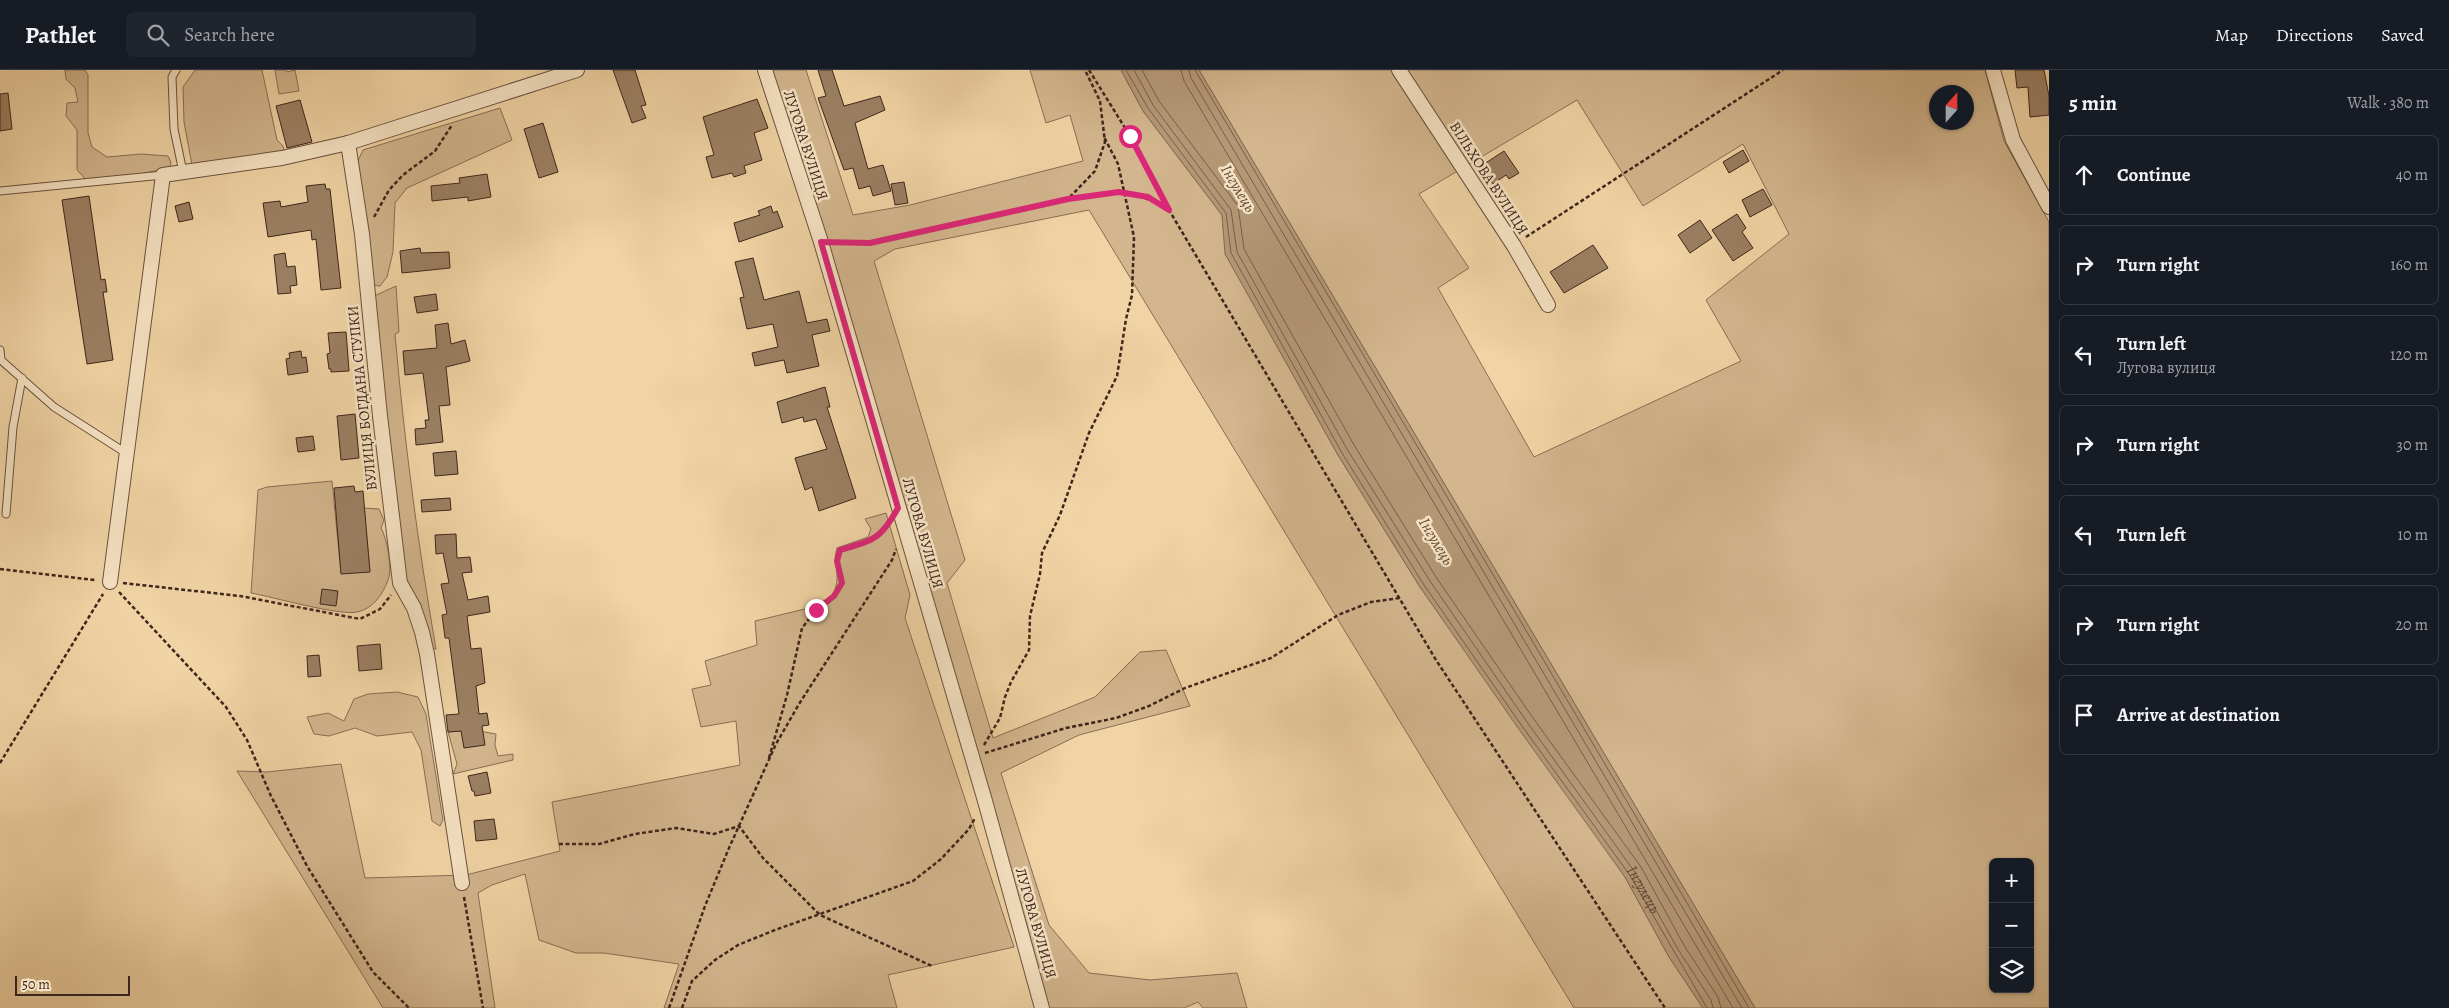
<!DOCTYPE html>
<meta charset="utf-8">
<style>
:root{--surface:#171b24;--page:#20242c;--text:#f1f3f6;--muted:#9ea1a6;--line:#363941}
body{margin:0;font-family:Alegreya,serif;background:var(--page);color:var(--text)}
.controls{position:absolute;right:15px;bottom:15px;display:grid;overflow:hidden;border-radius:8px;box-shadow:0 1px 4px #0004}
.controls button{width:45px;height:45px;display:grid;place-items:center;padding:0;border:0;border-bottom:1px solid var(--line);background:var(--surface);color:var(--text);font:25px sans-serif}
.compass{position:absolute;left:1929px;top:15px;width:45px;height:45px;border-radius:50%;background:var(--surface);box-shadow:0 1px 4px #0004;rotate:21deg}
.scale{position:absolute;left:15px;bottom:12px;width:115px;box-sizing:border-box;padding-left:5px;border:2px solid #3e251b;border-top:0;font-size:14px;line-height:18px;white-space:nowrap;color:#3e251b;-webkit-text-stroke:4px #f6e3c4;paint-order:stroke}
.stop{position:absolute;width:15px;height:15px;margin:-11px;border:4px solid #db2777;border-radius:50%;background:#fff}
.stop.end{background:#db2777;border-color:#fff;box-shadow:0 1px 5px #0008}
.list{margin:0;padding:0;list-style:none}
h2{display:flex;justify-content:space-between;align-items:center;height:65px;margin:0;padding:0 20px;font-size:21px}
h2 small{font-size:16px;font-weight:400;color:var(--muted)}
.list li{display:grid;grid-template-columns:32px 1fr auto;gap:15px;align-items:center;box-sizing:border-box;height:80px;margin:0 10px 10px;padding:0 10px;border:1px solid var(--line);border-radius:8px}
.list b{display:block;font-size:19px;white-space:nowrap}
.list p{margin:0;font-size:16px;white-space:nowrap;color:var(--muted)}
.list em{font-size:16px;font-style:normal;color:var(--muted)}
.icon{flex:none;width:28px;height:28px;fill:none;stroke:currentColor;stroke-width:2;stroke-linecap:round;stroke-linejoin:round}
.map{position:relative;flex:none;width:2049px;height:938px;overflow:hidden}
header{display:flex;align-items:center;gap:30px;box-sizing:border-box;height:70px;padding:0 25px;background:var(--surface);border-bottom:1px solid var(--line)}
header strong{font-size:24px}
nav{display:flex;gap:28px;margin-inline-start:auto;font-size:18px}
.search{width:350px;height:45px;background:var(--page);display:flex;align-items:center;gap:12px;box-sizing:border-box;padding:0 18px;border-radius:8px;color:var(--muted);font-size:19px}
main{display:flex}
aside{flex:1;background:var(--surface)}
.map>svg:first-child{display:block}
.green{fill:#d3b68e;stroke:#886e54;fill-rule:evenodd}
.water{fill:#b49876;stroke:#856a52}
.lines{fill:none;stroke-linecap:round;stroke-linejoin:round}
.shore{stroke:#795e48;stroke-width:1}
.building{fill:#9b8063;stroke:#3e251b}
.service-casing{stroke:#6b513e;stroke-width:9}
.minor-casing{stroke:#6b513e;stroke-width:16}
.path{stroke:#3e251b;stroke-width:2.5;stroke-dasharray:4 2.5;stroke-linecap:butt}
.service{stroke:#f6e3c4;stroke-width:7}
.minor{stroke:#f6e3c4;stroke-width:14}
.route{stroke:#db2777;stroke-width:6}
.labels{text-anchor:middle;stroke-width:5;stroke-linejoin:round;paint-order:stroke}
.street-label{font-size:15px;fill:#3e251b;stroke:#f6e3c4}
.water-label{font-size:16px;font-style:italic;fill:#614836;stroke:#f6e3c4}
</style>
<header>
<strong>Pathlet</strong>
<div class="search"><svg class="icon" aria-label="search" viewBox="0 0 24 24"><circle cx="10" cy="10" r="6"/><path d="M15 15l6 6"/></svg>Search here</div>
<nav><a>Map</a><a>Directions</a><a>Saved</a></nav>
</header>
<main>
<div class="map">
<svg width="2049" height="938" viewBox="0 0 2049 938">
<rect width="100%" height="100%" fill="#f1d4a5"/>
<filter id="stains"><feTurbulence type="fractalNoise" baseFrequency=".004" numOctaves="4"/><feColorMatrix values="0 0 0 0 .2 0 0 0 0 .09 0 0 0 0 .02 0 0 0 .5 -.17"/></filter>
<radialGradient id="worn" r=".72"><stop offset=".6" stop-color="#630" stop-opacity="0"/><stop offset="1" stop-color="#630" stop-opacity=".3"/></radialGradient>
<g class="green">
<path d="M 65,0 L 85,0 L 88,5 L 88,63 L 92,77 L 107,87 L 141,84 L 168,86 L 171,92 L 170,98 L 90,114 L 77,100 L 77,60 L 66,46 L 67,33 L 78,32 L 75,18 L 66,9 Z"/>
<path d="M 195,0 L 262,0 L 277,70 L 283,76 L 284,81 L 192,95 L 184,52 L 183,17 Z"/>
<path d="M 275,0 L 286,0 L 287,2 L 295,0 L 299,21 L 279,24 Z"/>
<path d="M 770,0 L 806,0 L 853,145 L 910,135 L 1083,91 L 1070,45 L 1046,53 L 1030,0 L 1121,0 L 1143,41 L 1222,145 L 1226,185 L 1338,385 L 1420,517 L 1625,807 L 1669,887 L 1703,938 L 1574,938 L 1089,140 L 895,179 L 874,191 L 965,490 L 947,513 L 993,668 L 1095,627 L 1140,582 L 1166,580 L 1190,636 L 1079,665 L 1001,703 L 1049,855 L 1089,903 L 1150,910 L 1237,903 L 1247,938 L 1203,938 L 1198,932 L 1184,938 L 1047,938 Z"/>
<path d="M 1199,0 L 1985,0 L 2004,71 L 2049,152 L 2049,938 L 1755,938 ZM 1936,22 L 1966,22 L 1966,52 L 1936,52 ZM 1577,30 L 1643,136 L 1743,74 L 1789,164 L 1706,230 L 1741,291 L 1534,387 L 1438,218 L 1469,198 L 1419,124 ZM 1993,792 L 2030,792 L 2030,919 L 1993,919 Z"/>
<path d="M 500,38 L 512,70 L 407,118 L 395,133 L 393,182 L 387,207 L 380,216 L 370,215 L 354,99 L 363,80 Z"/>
<path d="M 396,216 L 399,262 L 395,264 C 404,369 418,475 436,579 L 430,578 L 400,506 L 372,227 Z"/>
<path d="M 332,411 L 341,503 L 370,501 L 364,438 L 379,439 L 384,450 L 381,458 C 387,468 393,500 388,510 C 383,524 373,539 357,542 C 340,546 273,527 251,523 L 258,420 L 267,417 Z"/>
<path d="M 886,443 L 910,525 L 905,548 L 1014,877 L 888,905 L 897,938 L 664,938 L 679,894 L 604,883 L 576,883 L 539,870 L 525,804 L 492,815 L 478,823 L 495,938 L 383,938 L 237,701 L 267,702 L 341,694 L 365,808 L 466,805 L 560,781 L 552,732 L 740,695 L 736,651 L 701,657 L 692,619 L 711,615 L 705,591 L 757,575 L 755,551 L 830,533 C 833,524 838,515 837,505 C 837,492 833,492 837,478 L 868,467 L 871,459 L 865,449 Z"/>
<path d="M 397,622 L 418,627 L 426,644 L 443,750 L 440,756 L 432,751 L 421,680 L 412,662 L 377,666 L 355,658 L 329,666 L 314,664 L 307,647 L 328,643 L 344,651 L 354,629 L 368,624 Z"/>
<path d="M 474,660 L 496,664 L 495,675 L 498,686 L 513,684 L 513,690 L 453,704 L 457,694 L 448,662 Z"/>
</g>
<path class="water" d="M 1121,0 L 1199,0 L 1755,938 L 1703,938 L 1669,887 L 1625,807 L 1518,658 L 1420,517 L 1338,385 L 1225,184 L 1222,145 L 1143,41 Z"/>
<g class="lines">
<g class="shore">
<path d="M 1126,0 L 1148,38 L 1226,143 L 1231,183 L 1342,383 L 1424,515 L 1522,656 L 1629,804 L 1707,938"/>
<path id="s1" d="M 1134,0 L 1153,35 L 1231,140 L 1237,182 L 1347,379 L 1430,511 L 1527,652 L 1634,801 L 1679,881 L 1711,930 L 1713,938"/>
<path d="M 1142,0 L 1159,31 L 1238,136 L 1244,179 L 1354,375 L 1436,507 L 1533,648 L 1641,797 L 1685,877 L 1718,927 L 1721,938"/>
<path d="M 1181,0 L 1184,11 L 1733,938"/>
<path d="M 1189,0 L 1191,8 L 1742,938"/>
<path d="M 1195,0 L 1749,938"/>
</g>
</g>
<g class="building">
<path d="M 613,0 L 635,0 L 646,35 L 641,36 L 646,48 L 632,53 Z"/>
<path d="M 818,0 L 832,0 L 844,36 L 880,26 L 885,40 L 855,53 L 868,99 L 883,95 L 891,121 L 873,126 L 870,116 L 859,119 L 853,98 L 844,100 L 818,28 L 826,26 Z"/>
<path d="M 2015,0 L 2044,0 L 2049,26 L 2049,45 L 2030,47 L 2028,17 L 2017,18 Z"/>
<path d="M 8,23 L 12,59 L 0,61 L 0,24 Z"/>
<path d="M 757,29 L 768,58 L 754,63 L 762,90 L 744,96 L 746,103 L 734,107 L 732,103 L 712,108 L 706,87 L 714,85 L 703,47 Z"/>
<path d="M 300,30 L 312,72 L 287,78 L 276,36 Z"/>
<path d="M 543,53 L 558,102 L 539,108 L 524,59 Z"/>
<path d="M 1743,80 L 1749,91 L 1729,103 L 1723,92 Z"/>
<path d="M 1504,81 L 1519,103 L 1509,109 L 1506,105 L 1493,114 L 1481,96 Z"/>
<path d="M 487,104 L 491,127 L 468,131 L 468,127 L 432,131 L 431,116 L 460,113 L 459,108 Z"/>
<path d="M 904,112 L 908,133 L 895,135 L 891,114 Z"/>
<path d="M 325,114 L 326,119 L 330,119 L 341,218 L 321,220 L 316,169 L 312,170 L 311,160 L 268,167 L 263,133 L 280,131 L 281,137 L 308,132 L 306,116 Z"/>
<path d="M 1763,119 L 1772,135 L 1750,147 L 1742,130 Z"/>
<path d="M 89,126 L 101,210 L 105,209 L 107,222 L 103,222 L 113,290 L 87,294 L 62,130 Z"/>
<path d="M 189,132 L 193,149 L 179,152 L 175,136 Z"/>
<path d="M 771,136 L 773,143 L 777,141 L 783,157 L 739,172 L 734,153 L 760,145 L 758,141 Z"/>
<path d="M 1737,144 L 1746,158 L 1742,162 L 1753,178 L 1733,191 L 1712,160 Z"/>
<path d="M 1700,150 L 1712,168 L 1690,183 L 1678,165 Z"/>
<path d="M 1593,175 L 1608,198 L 1564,223 L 1550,202 Z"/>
<path d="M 420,178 L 421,183 L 449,182 L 450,198 L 402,203 L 400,181 Z"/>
<path d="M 285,183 L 287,197 L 295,196 L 297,215 L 290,216 L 291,223 L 278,224 L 274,185 Z"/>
<path d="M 753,188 L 764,230 L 799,221 L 807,253 L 827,249 L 830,261 L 812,265 L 819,296 L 787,303 L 784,290 L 755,296 L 752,283 L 778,277 L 773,254 L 747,259 L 740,228 L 744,227 L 735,192 Z"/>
<path d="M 436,224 L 438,240 L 417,243 L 414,227 Z"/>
<path d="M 448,253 L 451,274 L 465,270 L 470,291 L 446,297 L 450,335 L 439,336 L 443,372 L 416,375 L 415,359 L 426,358 L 425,350 L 429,350 L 423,303 L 405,305 L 403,281 L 437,278 L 435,255 Z"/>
<path d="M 346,262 L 349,301 L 331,302 L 331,299 L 329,299 L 327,284 L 330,283 L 328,263 Z"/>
<path d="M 301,281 L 302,288 L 306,287 L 308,302 L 288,305 L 286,289 L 290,288 L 289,283 Z"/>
<path d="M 825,317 L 830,337 L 827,337 L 856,428 L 819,441 L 812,417 L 805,420 L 795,388 L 827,379 L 816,349 L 804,352 L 803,347 L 782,353 L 777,332 Z"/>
<path d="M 355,344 L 359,388 L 341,390 L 337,346 Z"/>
<path d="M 313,366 L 315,380 L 298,382 L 296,368 Z"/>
<path d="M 456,381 L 458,404 L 435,406 L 433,383 Z"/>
<path d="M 354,416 L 355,422 L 363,421 L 370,502 L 341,504 L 334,418 Z"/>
<path d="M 450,428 L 451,440 L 422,442 L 421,430 Z"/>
<path d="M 456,464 L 457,488 L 470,487 L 472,502 L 462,503 L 468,530 L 488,526 L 490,542 L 467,546 L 471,579 L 481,578 L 485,613 L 476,616 L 479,644 L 487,643 L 489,655 L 482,656 L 485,675 L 464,678 L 461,661 L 448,662 L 446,645 L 459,644 L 449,568 L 445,568 L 442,545 L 447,544 L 441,514 L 449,513 L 443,483 L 436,484 L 435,465 Z"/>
<path d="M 322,519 L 338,521 L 336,536 L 320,534 Z"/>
<path d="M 380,574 L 382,599 L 359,601 L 357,576 Z"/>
<path d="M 319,585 L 321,606 L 308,607 L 307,586 Z"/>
<path d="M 487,702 L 491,723 L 475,726 L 474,721 L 472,721 L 468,706 Z"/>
<path d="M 494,749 L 497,769 L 476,771 L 474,751 Z"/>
</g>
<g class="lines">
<g class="service-casing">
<g id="service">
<path d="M 176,0 L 172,7 L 174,59 L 183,102"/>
<path d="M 0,121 L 163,105"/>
<path d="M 0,280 L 1,290 L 54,337 L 126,383"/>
<path d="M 6,444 L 13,357 L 22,308"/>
</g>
</g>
<g class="minor-casing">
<g id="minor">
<path d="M 765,0 L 821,172 L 985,731 L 1042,938"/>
<path d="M 1399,0 L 1514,176 L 1548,235"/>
<path d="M 1993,0 L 2013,70 L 2049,137"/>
<path d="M 348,73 L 362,164 L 380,346 L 400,513 L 414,538 L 422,562 L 427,584 L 462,813"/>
<path d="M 110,512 L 163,105 L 282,88 L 348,73 L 577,0"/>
</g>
</g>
<g class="path">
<path d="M 1089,0 L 1130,66 L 1169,139"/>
<path d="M 1068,129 C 1112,123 1129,116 1169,140 L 1436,590 L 1665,938"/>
<path d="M 374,147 L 389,120 L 403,105 L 435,81 L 452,55"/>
<path d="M 1526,167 L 1783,0"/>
<path d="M 835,173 L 870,173 L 1068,129 L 1095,101 L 1105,72 L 1100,31 L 1085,0"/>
<path d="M 0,499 L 95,510"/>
<path d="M 123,513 L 240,526 L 360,549 L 380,539 L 391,525"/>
<path d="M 119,522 L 226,637 L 247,670 L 271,726 L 307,796 L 373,902 L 409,938"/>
<path d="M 984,675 L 1000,648 L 1005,627 L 1011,612 L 1029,580 L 1030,546 L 1040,504 L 1042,483 L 1060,445 L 1089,363 L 1117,306 L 1126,249 L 1132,225 L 1134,167 L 1118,94 L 1104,67"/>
<path d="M 985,683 L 1066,658 L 1116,648 L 1149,636 L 1185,618 L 1271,588 L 1338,545 L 1371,532 L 1400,528"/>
<path d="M 769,688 L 787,625 L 802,558 L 816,540 L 834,526 L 842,513 L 837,491 L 839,480 L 873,470 L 888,454"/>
<path d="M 0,693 L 103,524"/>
<path d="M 559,774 L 599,774 L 635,764 L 676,758 L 714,764 L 739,756 L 763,788 L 820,845 L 932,896"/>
<path d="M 464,827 L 483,938"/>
<path d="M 669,938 L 705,836 L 729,778 L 776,674 L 799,634 L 892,490 L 896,479"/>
<path d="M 682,938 L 692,911 L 715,890 L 738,875 L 775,860 L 913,811 L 941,789 L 969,759 L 975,748"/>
</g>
<use href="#service" class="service"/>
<use href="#minor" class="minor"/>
</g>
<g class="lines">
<path class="route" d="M 816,540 L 834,526 L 842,513 L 837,491 L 840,480 C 874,470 880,470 898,438 L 821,172 L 870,173 L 1068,129 L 1119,122 L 1148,127 L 1169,140 L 1130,66"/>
</g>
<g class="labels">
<g class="street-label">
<text transform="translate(806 75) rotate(72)" y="5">ЛУГОВА ВУЛИЦЯ</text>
<text transform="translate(1489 108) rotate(57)" y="5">ВІЛЬХОВА ВУЛИЦЯ</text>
<text transform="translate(362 328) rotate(-96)" y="5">ВУЛИЦЯ БОГДАНА СТУПКИ</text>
<text transform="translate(923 463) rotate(74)" y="5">ЛУГОВА ВУЛИЦЯ</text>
<text transform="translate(1036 853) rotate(74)" y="5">ЛУГОВА ВУЛИЦЯ</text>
</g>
<g class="water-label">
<text transform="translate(1239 118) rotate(59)" y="6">Інгулець</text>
<text transform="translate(1437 471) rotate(59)" y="6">Інгулець</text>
<text dy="6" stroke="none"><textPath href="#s1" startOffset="970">Інгулець</textPath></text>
</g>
</g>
<rect width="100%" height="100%" filter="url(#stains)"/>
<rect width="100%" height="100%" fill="url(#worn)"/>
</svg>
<div class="controls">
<button>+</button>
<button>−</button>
<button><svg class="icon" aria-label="layers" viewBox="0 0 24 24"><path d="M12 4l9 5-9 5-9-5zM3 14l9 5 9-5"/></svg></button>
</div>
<svg class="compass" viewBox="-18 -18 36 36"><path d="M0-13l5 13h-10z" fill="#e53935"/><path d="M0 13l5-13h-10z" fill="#9ea1a6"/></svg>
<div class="scale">50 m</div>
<div class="stop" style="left:1130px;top:66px"></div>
<div class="stop end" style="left:816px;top:540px"></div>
</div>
<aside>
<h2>5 min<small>Walk · 380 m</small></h2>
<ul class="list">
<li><svg class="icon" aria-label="ahead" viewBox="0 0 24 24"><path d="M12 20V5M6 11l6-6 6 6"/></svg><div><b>Continue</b></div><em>40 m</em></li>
<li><svg class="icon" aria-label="right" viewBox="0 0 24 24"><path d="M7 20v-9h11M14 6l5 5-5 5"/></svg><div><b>Turn right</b></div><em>160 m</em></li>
<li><svg class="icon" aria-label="left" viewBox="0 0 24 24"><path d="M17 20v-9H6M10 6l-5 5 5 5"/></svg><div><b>Turn left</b><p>Лугова вулиця</p></div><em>120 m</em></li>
<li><svg class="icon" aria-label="right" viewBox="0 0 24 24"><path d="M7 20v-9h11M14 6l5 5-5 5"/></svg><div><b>Turn right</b></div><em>30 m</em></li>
<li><svg class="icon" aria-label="left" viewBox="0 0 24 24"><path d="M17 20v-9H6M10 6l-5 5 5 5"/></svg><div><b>Turn left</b></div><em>10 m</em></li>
<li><svg class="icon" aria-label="right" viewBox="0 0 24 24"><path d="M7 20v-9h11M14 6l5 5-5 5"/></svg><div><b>Turn right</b></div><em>20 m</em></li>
<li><svg class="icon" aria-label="arrive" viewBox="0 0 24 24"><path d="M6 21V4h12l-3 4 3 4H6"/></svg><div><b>Arrive at destination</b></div></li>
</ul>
</aside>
</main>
